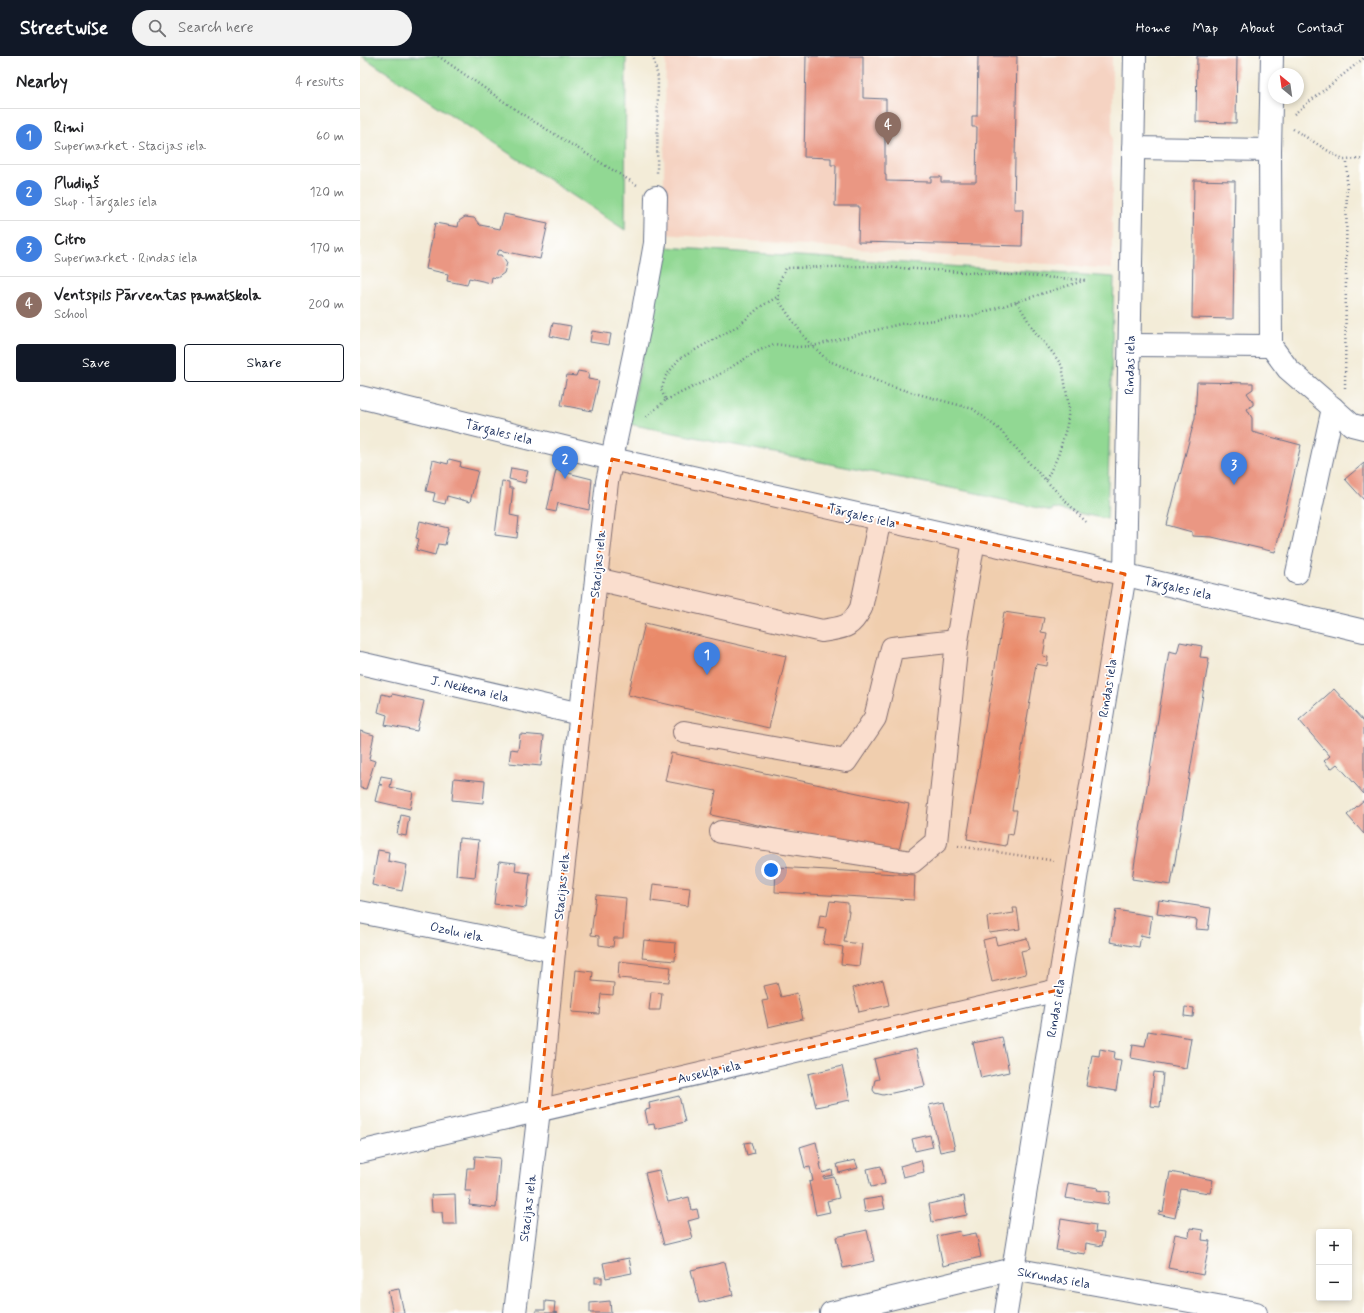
<!DOCTYPE html>
<meta charset="utf-8">
<style>
:root{--surface:#fff;--page:#f2f2f2;--text:#202124;--muted:#757577;--line:#e0e0e0;--accent:#111827}
body{margin:0;font-family:Mynerve,sans-serif;background:var(--page);color:var(--text)}
.controls{position:absolute;right:12px;bottom:12px;display:grid;overflow:hidden;border-radius:4px;box-shadow:0 2px 6px #0003}
.controls button{width:36px;height:36px;display:grid;place-items:center;padding:0;border:0;border-bottom:1px solid var(--line);background:var(--surface);color:var(--text);font:20px sans-serif}
.compass{position:absolute;left:908px;top:12px;width:36px;height:36px;border-radius:50%;background:var(--surface);box-shadow:0 2px 6px #0003;rotate:331deg}
.you{position:absolute;left:411px;top:814px;width:14px;height:14px;margin:-10px;border:3px solid #fff;border-radius:50%;background:#1a73e8;box-shadow:0 0 0 6px #1a73e833}
.badge{display:grid;place-items:center;width:26px;height:26px;border-radius:50%;background:var(--accent);color:#fff;font-size:13px;font-weight:700}
.pin{position:absolute;translate:-50% -33px;filter:drop-shadow(0 1px 2px #0008)}
.pin::after{content:'';position:absolute;top:21px;width:14px;height:12px;background:inherit;clip-path:polygon(0 0,100% 0,50% 100%)}
.list{margin:0;padding:0;list-style:none}
h2{display:flex;justify-content:space-between;align-items:center;height:52px;margin:0;padding:0 16px;font-size:17px}
h2 small{font-size:13px;font-weight:400;color:var(--muted)}
.list li{display:grid;grid-template-columns:26px 1fr auto;gap:12px;align-items:center;box-sizing:border-box;height:56px;padding:0 16px;border-top:1px solid var(--line)}
.list b{display:block;font-size:15px;white-space:nowrap}
.list p{margin:0;font-size:13px;white-space:nowrap;color:var(--muted)}
.list em{font-size:13px;font-style:normal;color:var(--muted)}
.actions{display:flex;gap:8px;padding:12px 16px}
.actions a{flex:1;padding:9px 0;border:1px solid var(--accent);border-radius:4px;text-align:center;font-size:14px;color:var(--accent)}
.actions .main{background:var(--accent);color:#fff}
.icon{flex:none;width:22px;height:22px;fill:none;stroke:currentColor;stroke-width:2;stroke-linecap:round;stroke-linejoin:round}
.map{position:relative;flex:none;width:1004px;height:1257px;overflow:hidden}
header{display:flex;align-items:center;gap:24px;box-sizing:border-box;height:56px;padding:0 20px;background:var(--accent);color:#fff}
header strong{font-size:19px}
nav{display:flex;gap:22px;margin-inline-start:auto;font-size:14px}
.search{width:280px;height:36px;background:var(--page);display:flex;align-items:center;gap:10px;box-sizing:border-box;padding:0 14px;border-radius:22px;color:var(--muted);font-size:15px}
main{display:flex}
aside{flex:1;background:var(--surface)}
.map>svg:first-child{display:block}
.built{fill:#f5d3c2}
.green{fill:#91d893;stroke:#568478}
.building{fill:#ea9783}
.lines{fill:none;stroke-linecap:round;stroke-linejoin:round}
.minor-casing{stroke:#677189;stroke-width:24}
.path{stroke:#677189;stroke-width:2.5;stroke-dasharray:1 3;stroke-linecap:butt}
.minor{stroke:#fff;stroke-width:22}
.marked{fill:#e8590c;fill-opacity:0.2;stroke:#e8590c;stroke-width:3;stroke-dasharray:8 5;stroke-linejoin:round}
.labels{text-anchor:middle;stroke-width:3.5;stroke-linejoin:round;paint-order:stroke}
.street-label{font-size:13px;fill:#1b2f5e;stroke:#fff}
</style>
<header>
<strong>Streetwise</strong>
<div class="search"><svg class="icon" aria-label="search" viewBox="0 0 24 24"><circle cx="10" cy="10" r="6"/><path d="M15 15l6 6"/></svg>Search here</div>
<nav><a>Home</a><a>Map</a><a>About</a><a>Contact</a></nav>
</header>
<main>
<aside>
<h2>Nearby<small>4 results</small></h2>
<ul class="list">
<li><span class="badge" style="background:#3f7fe0">1</span><div><b>Rimi</b><p>Supermarket · Stacijas iela</p></div><em>60 m</em></li>
<li><span class="badge" style="background:#3f7fe0">2</span><div><b>Pludiņš</b><p>Shop · Tārgales iela</p></div><em>120 m</em></li>
<li><span class="badge" style="background:#3f7fe0">3</span><div><b>Citro</b><p>Supermarket · Rindas iela</p></div><em>170 m</em></li>
<li><span class="badge" style="background:#8d6e63">4</span><div><b>Ventspils Pārventas pamatskola</b><p>School</p></div><em>200 m</em></li>
</ul>
<div class="actions"><a class="main">Save</a><a>Share</a></div>
</aside>
<div class="map">
<svg width="1004" height="1257" viewBox="0 0 1004 1257">
<rect width="100%" height="100%" fill="#fff"/>
<filter id="ink" filterUnits="userSpaceOnUse"><feTurbulence type="fractalNoise" baseFrequency=".025" numOctaves="2"/><feDisplacementMap in="SourceGraphic" scale="8" xChannelSelector="R" yChannelSelector="G"/><feConvolveMatrix kernelMatrix="1 2 1 2 8 2 1 2 1" color-interpolation-filters="sRGB"/></filter>
<filter id="wash" filterUnits="userSpaceOnUse"><feTurbulence type="fractalNoise" baseFrequency=".012" numOctaves="4" result="noise"/><feDisplacementMap in="SourceGraphic" scale="16" xChannelSelector="R" yChannelSelector="G"/><feGaussianBlur stdDeviation="0.9" result="paint"/><feColorMatrix in="noise" values="0 0 0 0 0 0 0 0 0 0 0 0 0 0 0 0 0 1.4 0 .05"/><feComposite in="paint" operator="in"/></filter>
<g filter="url(#wash)">
<rect width="100%" height="100%" fill="#f3ecd8"/>
<path class="built" d="M 306,0 L 752,0 L 752,213 L 303,178 Z"/>
<g class="green">
<path d="M 2,0 L 266,0 L 265,174 Z"/>
<path d="M 304,191 L 754,221 L 747,463 L 693,452 L 692,455 L 621,439 L 621,438 L 269,368 Z"/>
</g>
<g id="blocks">
<g class="building">
<path d="M 446,0 L 503,0 L 503,42 L 526,43 L 526,59 L 530,59 L 529,67 L 525,67 L 525,119 L 526,119 L 526,125 L 571,126 L 571,121 L 581,121 L 581,126 L 616,126 L 617,71 L 612,71 L 612,60 L 617,60 L 618,0 L 657,0 L 654,153 L 663,153 L 662,190 L 498,186 L 499,150 L 475,150 L 476,109 L 471,109 L 471,102 L 444,101 Z"/>
<path d="M 837,0 L 877,0 L 876,67 L 836,66 Z"/>
<path d="M 834,124 L 875,125 L 873,263 L 832,262 Z"/>
<path d="M 144,158 L 188,167 L 180,203 L 139,194 L 137,199 L 142,199 L 147,207 L 144,217 L 137,222 L 132,221 L 131,227 L 109,222 L 107,229 L 87,225 L 88,218 L 66,213 L 75,167 L 98,171 L 99,165 L 105,161 L 114,162 L 120,169 L 140,173 Z"/>
<path d="M 193,267 L 211,270 L 208,284 L 190,280 Z"/>
<path d="M 232,275 L 251,278 L 249,289 L 230,286 Z"/>
<path d="M 218,315 L 229,317 L 228,323 L 239,325 L 232,355 L 201,349 L 207,319 L 216,320 Z"/>
<path d="M 837,326 L 893,327 L 893,333 L 887,337 L 893,346 L 893,349 L 887,353 L 892,362 L 892,376 L 941,389 L 915,496 L 852,481 L 832,480 L 832,476 L 807,469 L 835,362 Z"/>
<path d="M 89,403 L 101,406 L 100,411 L 118,415 L 110,446 L 87,440 L 85,448 L 73,445 L 75,437 L 66,435 L 73,404 L 88,408 Z"/>
<path d="M 1004,407 L 1004,444 L 985,423 Z"/>
<path d="M 151,412 L 168,415 L 165,427 L 149,423 Z"/>
<path d="M 196,414 L 232,423 L 229,454 L 198,447 L 196,456 L 187,454 Z"/>
<path d="M 142,425 L 149,426 L 149,432 L 153,432 L 150,459 L 159,461 L 157,482 L 135,479 Z"/>
<path d="M 60,465 L 89,472 L 85,489 L 78,488 L 75,499 L 56,494 L 59,483 L 56,482 Z"/>
<path d="M 644,556 L 684,562 L 681,576 L 687,577 L 683,600 L 688,601 L 687,610 L 676,608 L 652,754 L 657,754 L 653,779 L 648,778 L 646,790 L 607,783 Z"/>
<path d="M 285,567 L 426,600 L 409,672 L 268,639 Z"/>
<path d="M 820,586 L 842,590 L 840,601 L 849,602 L 811,829 L 772,823 L 809,595 L 817,597 Z"/>
<path d="M 974,633 L 1004,666 L 1004,738 L 977,708 L 971,713 L 964,705 L 970,700 L 939,664 Z"/>
<path d="M 22,638 L 31,640 L 32,638 L 64,645 L 57,675 L 25,669 L 27,659 L 18,656 Z"/>
<path d="M 0,675 L 14,679 L 9,703 L 15,705 L 6,733 L 0,732 Z"/>
<path d="M 160,678 L 184,680 L 181,710 L 149,707 L 151,693 L 158,694 Z"/>
<path d="M 311,697 L 549,748 L 538,799 L 351,759 L 356,735 L 305,725 Z"/>
<path d="M 21,720 L 32,722 L 30,731 L 53,736 L 50,753 L 15,745 L 19,729 L 23,729 L 19,728 Z"/>
<path d="M 94,722 L 125,725 L 123,747 L 92,744 Z"/>
<path d="M 1004,744 L 1004,778 L 987,759 Z"/>
<path d="M 41,759 L 49,761 L 46,780 L 37,778 Z"/>
<path d="M 99,782 L 119,784 L 115,821 L 96,819 Z"/>
<path d="M 18,794 L 29,796 L 28,805 L 47,809 L 42,835 L 12,829 Z"/>
<path d="M 139,805 L 156,807 L 155,815 L 170,817 L 166,852 L 134,848 Z"/>
<path d="M 416,811 L 555,819 L 554,844 L 415,836 Z"/>
<path d="M 293,828 L 330,832 L 328,850 L 291,845 Z"/>
<path d="M 236,839 L 266,842 L 263,882 L 254,882 L 253,891 L 239,889 L 239,880 L 231,879 Z"/>
<path d="M 799,844 L 851,852 L 848,874 L 836,873 L 837,864 L 797,858 Z"/>
<path d="M 470,845 L 488,847 L 488,855 L 489,855 L 484,886 L 502,888 L 499,910 L 481,908 L 483,891 L 463,888 L 466,873 L 458,872 L 460,859 L 467,860 Z"/>
<path d="M 653,852 L 657,852 L 660,873 L 629,877 L 627,861 L 654,857 Z"/>
<path d="M 756,854 L 792,860 L 789,881 L 781,879 L 779,891 L 750,886 Z"/>
<path d="M 635,881 L 637,889 L 667,882 L 670,893 L 661,895 L 666,918 L 632,926 L 623,884 Z"/>
<path d="M 284,884 L 316,887 L 315,905 L 282,902 Z"/>
<path d="M 259,905 L 311,911 L 309,926 L 258,922 Z"/>
<path d="M 216,914 L 233,916 L 232,925 L 254,927 L 253,939 L 241,938 L 239,958 L 212,956 Z"/>
<path d="M 523,924 L 529,949 L 499,956 L 493,932 Z"/>
<path d="M 417,927 L 421,941 L 437,937 L 443,963 L 408,971 L 402,945 L 408,944 L 404,930 Z"/>
<path d="M 291,936 L 302,937 L 300,954 L 289,954 Z"/>
<path d="M 825,951 L 834,952 L 833,961 L 824,960 Z"/>
<path d="M 788,975 L 831,982 L 826,1012 L 771,1002 L 773,988 L 785,990 Z"/>
<path d="M 642,981 L 649,1016 L 621,1022 L 613,987 Z"/>
<path d="M 556,993 L 565,1030 L 523,1039 L 515,1037 L 513,1034 L 514,1028 L 515,1024 L 519,1023 L 514,1003 Z"/>
<path d="M 740,993 L 755,996 L 754,1003 L 761,1004 L 756,1035 L 726,1030 L 732,999 L 739,1000 Z"/>
<path d="M 482,1010 L 490,1044 L 456,1051 L 448,1018 Z"/>
<path d="M 794,1016 L 803,1017 L 800,1051 L 790,1050 Z"/>
<path d="M 319,1040 L 325,1066 L 295,1073 L 294,1068 L 288,1069 L 285,1054 L 290,1053 L 289,1047 Z"/>
<path d="M 584,1046 L 595,1093 L 580,1096 L 569,1049 Z"/>
<path d="M 570,1079 L 573,1091 L 555,1095 L 552,1083 Z"/>
<path d="M 391,1086 L 394,1097 L 387,1099 L 384,1087 Z"/>
<path d="M 456,1086 L 461,1108 L 460,1108 L 462,1116 L 463,1117 L 472,1114 L 473,1119 L 464,1121 L 464,1123 L 474,1121 L 479,1142 L 467,1145 L 470,1156 L 456,1159 L 449,1126 L 453,1125 L 450,1111 L 445,1112 L 440,1091 Z"/>
<path d="M 115,1100 L 140,1102 L 136,1152 L 109,1149 L 111,1135 L 105,1135 L 107,1112 L 114,1112 Z"/>
<path d="M 495,1104 L 498,1112 L 479,1117 L 477,1108 Z"/>
<path d="M 561,1104 L 564,1116 L 543,1121 L 540,1110 Z"/>
<path d="M 521,1110 L 525,1128 L 511,1131 L 507,1113 Z"/>
<path d="M 299,1114 L 308,1146 L 329,1141 L 332,1154 L 337,1153 L 339,1162 L 328,1165 L 333,1182 L 304,1189 L 285,1117 Z"/>
<path d="M 810,1116 L 853,1124 L 850,1137 L 821,1133 L 815,1162 L 798,1158 L 800,1155 L 803,1156 Z"/>
<path d="M 708,1127 L 738,1132 L 737,1134 L 750,1136 L 748,1148 L 705,1142 Z"/>
<path d="M 95,1138 L 96,1168 L 83,1168 L 82,1156 L 72,1156 L 71,1139 Z"/>
<path d="M 604,1140 L 607,1159 L 572,1166 L 569,1148 Z"/>
<path d="M 522,1141 L 525,1153 L 505,1156 L 503,1144 Z"/>
<path d="M 701,1163 L 736,1169 L 735,1176 L 744,1177 L 742,1190 L 726,1187 L 725,1198 L 696,1194 Z"/>
<path d="M 830,1172 L 843,1174 L 842,1184 L 850,1185 L 843,1219 L 808,1212 L 815,1178 L 829,1181 Z"/>
<path d="M 507,1174 L 514,1205 L 483,1212 L 476,1181 Z"/>
<path d="M 600,1175 L 601,1180 L 616,1177 L 621,1201 L 583,1210 L 577,1180 Z"/>
<path d="M 269,1202 L 272,1217 L 246,1222 L 243,1207 Z"/>
<path d="M 365,1206 L 373,1239 L 339,1247 L 331,1214 Z"/>
<rect x="235" y="1221" width="7" height="6"/>
<path d="M 39,1233 L 44,1257 L 33,1257 L 28,1235 Z"/>
<path d="M 185,1245 L 195,1246 L 194,1256 L 198,1257 L 176,1257 L 176,1254 L 185,1254 Z"/>
<path d="M 250,1245 L 251,1257 L 230,1257 L 230,1247 Z"/>
</g>
</g>
</g>
<g filter="url(#ink)">
<use href="#blocks" fill-opacity="0" stroke="#677189" stroke-width="1"/>
<g class="lines">
<g class="minor-casing">
<g id="minor">
<path d="M 912,0 L 910,94 L 911,290 L 928,313 L 973,352 L 992,369 L 1004,372"/>
<path d="M 773,92 L 910,94"/>
<path d="M 770,289 L 911,290"/>
<path d="M 0,341 L 252,403 L 724,509 L 1004,575"/>
<path d="M 937,517 L 973,352"/>
<path d="M 236,523 L 462,575 C 484,571 490,573 501,552 L 520,463"/>
<path d="M 0,607 L 220,658"/>
<path d="M 324,676 L 486,705 L 515,662 L 532,592 L 597,585"/>
<path d="M 361,776 L 552,806 L 576,786 L 597,585 L 614,484"/>
<path d="M 0,856 L 194,895"/>
<path d="M 0,1096 L 698,934"/>
<path d="M 155,1257 L 179,1054 L 194,895 L 247,426 L 282,260 L 295,187 L 296,141"/>
<path d="M 471,1257 L 653,1213 L 896,1257"/>
<path d="M 646,1257 L 765,518 L 775,0"/>
</g>
</g>
<g class="path">
<path d="M 78,0 L 162,58 L 277,129"/>
<path d="M 293,0 L 298,22 L 297,119"/>
<path d="M 934,58 L 1004,2"/>
<path d="M 933,73 L 983,104 L 1004,103"/>
<path d="M 657,246 L 675,276 L 692,296 L 702,310 L 704,321 L 709,352 L 707,369 L 698,400 L 686,424"/>
<path d="M 985,332 L 987,104"/>
<path d="M 306,344 L 358,319 L 396,296 L 414,288 L 436,291 L 453,290 L 540,268 L 611,260 L 726,224 L 510,210 L 426,212 L 418,228 L 419,245 L 445,282 L 467,304 L 529,330 L 613,353 L 639,373 L 671,409 L 726,466"/>
<path d="M 286,361 L 306,344 L 301,334 L 306,320 L 319,303 L 378,270 L 400,251 L 419,240"/>
<path d="M 598,790 L 696,805"/>
</g>
<use href="#minor" class="minor"/>
</g>
</g>
<path class="marked" d="M 252,403 L 765,518 L 698,934 L 179,1054 L 194,895 L 247,426 Z"/>
<g class="labels">
<g class="street-label">
<text transform="translate(769 309) rotate(-89)" y="5">Rindas iela</text>
<text transform="translate(139 375) rotate(14)" y="5">Tārgales iela</text>
<text transform="translate(502 459) rotate(13)" y="5">Tārgales iela</text>
<text transform="translate(237 508) rotate(-84)" y="5">Stacijas iela</text>
<text transform="translate(818 531) rotate(13)" y="5">Tārgales iela</text>
<text transform="translate(110 632) rotate(13)" y="5">J. Neikena iela</text>
<text transform="translate(747 632) rotate(-81)" y="5">Rindas iela</text>
<text transform="translate(201 830) rotate(-84)" y="5">Stacijas iela</text>
<text transform="translate(97 875) rotate(12)" y="5">Ozolu iela</text>
<text transform="translate(695 952) rotate(-81)" y="5">Rindas iela</text>
<text transform="translate(349 1015) rotate(-13)" y="5">Ausekļa iela</text>
<text transform="translate(167 1152) rotate(-83)" y="5">Stacijas iela</text>
<text transform="translate(694 1221) rotate(10)" y="5">Skrundas iela</text>
</g>
</g>
</svg>
<div class="controls">
<button>+</button>
<button>−</button>
</div>
<svg class="compass" viewBox="-18 -18 36 36"><path d="M0-13l5 13h-10z" fill="#e53935"/><path d="M0 13l5-13h-10z" fill="#757577"/></svg>
<div class="you"></div>
<div class="pin badge" style="left:347px;top:619px;background:#3f7fe0">1</div>
<div class="pin badge" style="left:205px;top:423px;background:#3f7fe0">2</div>
<div class="pin badge" style="left:874px;top:429px;background:#3f7fe0">3</div>
<div class="pin badge" style="left:528px;top:89px;background:#8d6e63">4</div>
</div>
</main>
